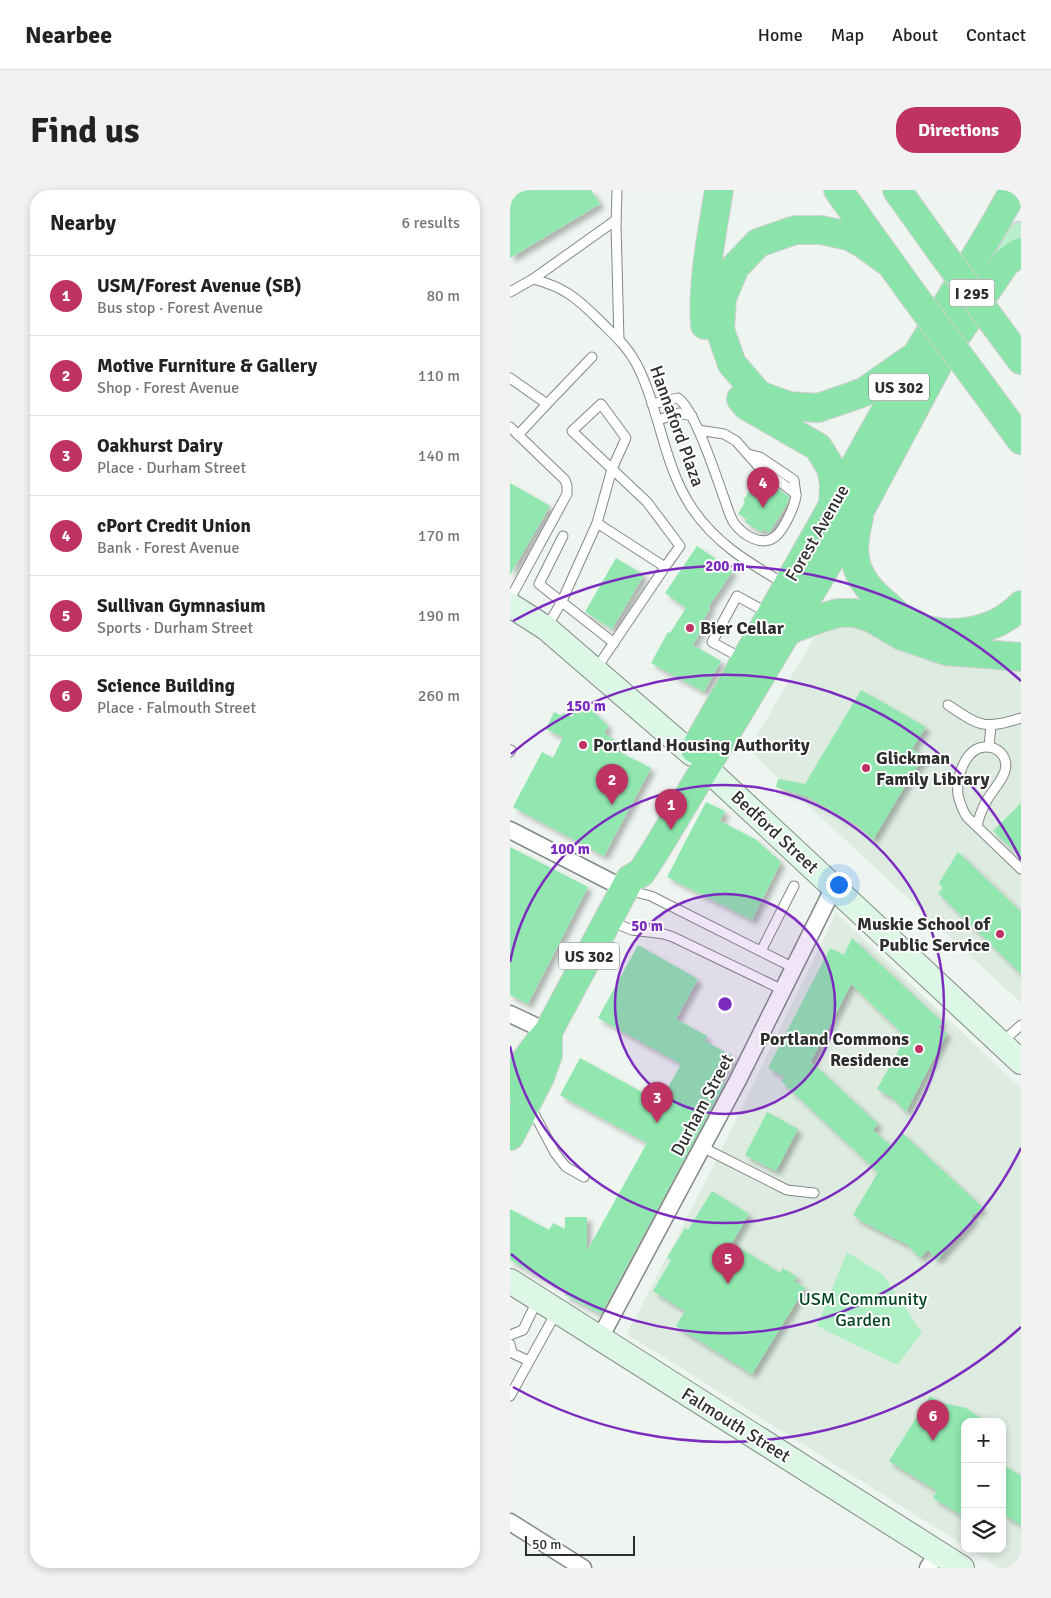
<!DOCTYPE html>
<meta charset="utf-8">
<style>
:root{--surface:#fff;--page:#f2f2f2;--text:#222;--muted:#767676;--line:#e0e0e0;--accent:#bf3264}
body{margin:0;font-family:Signika,sans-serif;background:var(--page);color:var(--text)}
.controls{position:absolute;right:15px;bottom:15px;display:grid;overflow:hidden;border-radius:10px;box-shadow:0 2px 8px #0003}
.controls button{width:45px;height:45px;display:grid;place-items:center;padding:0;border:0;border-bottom:1px solid var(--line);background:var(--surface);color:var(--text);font:25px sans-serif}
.scale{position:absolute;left:15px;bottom:12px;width:110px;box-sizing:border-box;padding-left:5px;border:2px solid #2d2f2d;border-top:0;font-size:14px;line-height:18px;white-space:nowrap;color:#2d2f2d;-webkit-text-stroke:4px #fff;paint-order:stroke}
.you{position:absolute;left:328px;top:694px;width:18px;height:18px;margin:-12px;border:4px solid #fff;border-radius:50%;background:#1a73e8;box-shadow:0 0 0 8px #1a73e833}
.badge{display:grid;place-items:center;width:32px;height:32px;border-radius:50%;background:var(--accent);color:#fff;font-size:16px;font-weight:700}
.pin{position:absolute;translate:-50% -41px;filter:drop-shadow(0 1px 2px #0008)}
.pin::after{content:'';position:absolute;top:26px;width:18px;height:15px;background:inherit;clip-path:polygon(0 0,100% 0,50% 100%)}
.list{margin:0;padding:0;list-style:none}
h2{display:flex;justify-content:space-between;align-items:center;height:65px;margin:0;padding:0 20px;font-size:21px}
h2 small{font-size:16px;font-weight:400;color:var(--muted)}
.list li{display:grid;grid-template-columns:32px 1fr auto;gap:15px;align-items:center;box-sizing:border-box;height:80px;padding:0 20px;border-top:1px solid var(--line)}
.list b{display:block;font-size:19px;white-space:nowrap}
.list p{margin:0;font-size:16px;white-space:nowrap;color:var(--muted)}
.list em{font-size:16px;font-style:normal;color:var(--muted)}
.icon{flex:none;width:28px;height:28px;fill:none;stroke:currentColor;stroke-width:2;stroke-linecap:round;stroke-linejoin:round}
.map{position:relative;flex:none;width:511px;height:1378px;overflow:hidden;border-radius:20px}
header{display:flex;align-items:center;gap:30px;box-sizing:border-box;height:70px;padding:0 25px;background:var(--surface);border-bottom:1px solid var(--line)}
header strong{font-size:24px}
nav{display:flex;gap:28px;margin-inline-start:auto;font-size:18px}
.intro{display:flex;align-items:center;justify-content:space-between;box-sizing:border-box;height:120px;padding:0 30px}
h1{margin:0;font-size:35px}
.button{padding:12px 22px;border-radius:20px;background:var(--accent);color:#fff;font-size:18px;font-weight:700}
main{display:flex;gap:30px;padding:0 30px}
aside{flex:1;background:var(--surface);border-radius:20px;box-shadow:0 2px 8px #0003}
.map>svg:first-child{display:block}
.built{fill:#ddebe1}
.green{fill:#aeefc3}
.building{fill:#91e7af;filter:url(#shadow)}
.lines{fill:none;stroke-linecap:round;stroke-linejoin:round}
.lane-casing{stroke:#838984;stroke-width:11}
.street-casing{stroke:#838984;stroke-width:19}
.secondary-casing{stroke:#838984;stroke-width:26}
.primary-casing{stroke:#d1d1d1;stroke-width:29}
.highway-casing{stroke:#d1d1d1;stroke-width:30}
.lane{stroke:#fff;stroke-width:9}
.street{stroke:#fff;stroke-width:16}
.secondary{stroke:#dcf7e6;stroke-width:24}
.primary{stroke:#b9efcc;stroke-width:26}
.highway{stroke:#8be4aa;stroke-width:28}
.highway-bridge-casing{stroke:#d1d1d1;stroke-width:30;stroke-linecap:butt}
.highway-bridge{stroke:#8be4aa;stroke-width:28}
.ring{fill:none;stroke:#7b2cbf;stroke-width:2.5}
.poi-dot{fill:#bf3264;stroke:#fff;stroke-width:2}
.labels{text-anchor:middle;stroke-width:4;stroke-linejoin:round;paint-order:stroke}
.shield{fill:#fff;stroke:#6c6d6c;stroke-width:1}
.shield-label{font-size:16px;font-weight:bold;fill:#2d2f2d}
.street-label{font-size:18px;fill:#2d2f2d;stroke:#fff}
.poi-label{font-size:18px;font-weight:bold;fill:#2d2f2d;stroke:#fff;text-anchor:start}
.park-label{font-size:18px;fill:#004522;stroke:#fff}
.centre{fill:#7b2cbf;stroke:#fff;stroke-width:2.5}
.ring-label{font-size:15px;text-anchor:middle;font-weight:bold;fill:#7b2cbf;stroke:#fff;stroke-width:4;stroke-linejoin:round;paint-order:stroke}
</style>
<header>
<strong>Nearbee</strong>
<nav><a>Home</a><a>Map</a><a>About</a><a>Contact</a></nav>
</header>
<div class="intro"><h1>Find us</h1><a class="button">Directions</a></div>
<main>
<aside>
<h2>Nearby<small>6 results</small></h2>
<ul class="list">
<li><span class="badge">1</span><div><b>USM/Forest Avenue (SB)</b><p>Bus stop · Forest Avenue</p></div><em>80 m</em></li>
<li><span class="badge">2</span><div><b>Motive Furniture &amp; Gallery</b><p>Shop · Forest Avenue</p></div><em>110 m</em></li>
<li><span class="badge">3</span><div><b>Oakhurst Dairy</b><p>Place · Durham Street</p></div><em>140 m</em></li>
<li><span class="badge">4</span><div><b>cPort Credit Union</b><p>Bank · Forest Avenue</p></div><em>170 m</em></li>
<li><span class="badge">5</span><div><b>Sullivan Gymnasium</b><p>Sports · Durham Street</p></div><em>190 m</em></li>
<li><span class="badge">6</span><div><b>Science Building</b><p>Place · Falmouth Street</p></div><em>260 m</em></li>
</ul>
</aside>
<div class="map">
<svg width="511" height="1378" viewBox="0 0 511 1378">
<defs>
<filter id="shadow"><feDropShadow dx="4.5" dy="4.5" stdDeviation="2.5" flood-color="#0004"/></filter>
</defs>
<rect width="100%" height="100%" fill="#eef5f0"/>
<g class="built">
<path d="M 336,433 L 511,476 L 511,813 L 249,570 L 245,564 L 244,554 L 246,547 L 304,448 L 312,443 L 314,437 Z"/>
<path d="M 326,723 L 511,898 L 511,1378 L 490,1378 L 461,1359 L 492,1359 L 492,1232 L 455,1232 L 455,1356 L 117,1144 L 202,979 Z"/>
</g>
<path class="green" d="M 337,1062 L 373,1085 L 412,1143 L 387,1175 L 307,1136 Z"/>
<g class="building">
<path d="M 0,0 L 81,0 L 90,14 L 0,68 Z"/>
<path d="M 250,285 L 279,307 L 277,314 L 259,343 L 253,339 L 251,342 L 235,332 L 237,329 L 228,324 L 235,312 L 233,311 L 245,291 L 246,292 Z"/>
<path d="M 0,293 L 40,316 L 0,385 Z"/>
<path d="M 187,356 L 223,381 L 199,416 L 200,419 L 194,429 L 195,433 L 183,455 L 211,471 L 194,502 L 141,473 L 158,442 L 160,443 L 176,418 L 155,403 Z"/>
<path d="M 106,368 L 134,385 L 102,439 L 75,422 Z"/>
<path d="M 351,500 L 416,537 L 402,559 L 416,567 L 404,581 L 363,650 L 347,635 L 298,607 L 266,597 L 268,589 L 295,594 Z"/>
<path d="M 72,510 L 98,536 L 94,544 L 111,553 L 107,561 L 141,578 L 94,666 L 3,617 L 32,562 L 43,568 L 53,547 L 36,539 L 44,522 L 52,526 L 53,523 L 62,527 Z"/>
<path d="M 196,612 L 215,621 L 210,631 L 245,649 L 271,672 L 242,730 L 157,687 Z"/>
<path d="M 511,613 L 511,666 L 483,641 Z"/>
<path d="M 0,657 L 78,697 L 18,814 L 0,805 Z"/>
<path d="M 448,662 L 511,722 L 511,784 L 428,703 L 433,698 L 429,693 Z"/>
<path d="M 342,748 L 432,832 L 428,838 L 437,843 L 396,922 L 382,907 L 367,899 L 396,847 L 341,794 L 301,872 L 368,934 L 363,940 L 382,957 L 391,942 L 473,1018 L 461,1026 L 464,1029 L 427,1070 L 418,1060 L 410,1068 L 398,1055 L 349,1030 L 349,1029 L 343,1025 L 368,982 L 271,891 L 275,887 L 258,878 L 320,758 L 334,765 Z"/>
<path d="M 128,755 L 188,789 L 166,829 L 197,846 L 195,851 L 222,866 L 209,890 L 215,893 L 91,1124 L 55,1105 L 57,1101 L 0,1070 L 0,1019 L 39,1040 L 43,1033 L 55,1039 L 55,1027 L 77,1027 L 77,1061 L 137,953 L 50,905 L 70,868 L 150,912 L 171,874 L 88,828 Z"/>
<path d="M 257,922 L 288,939 L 266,981 L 235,965 Z"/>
<path d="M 202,1001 L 239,1024 L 222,1053 L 270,1083 L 273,1078 L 287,1087 L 284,1091 L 295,1098 L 242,1184 L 166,1136 L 175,1121 L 143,1101 L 161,1070 L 157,1068 L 175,1038 L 178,1040 Z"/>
<path d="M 420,1206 L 432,1213 L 456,1218 L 476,1232 L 455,1232 L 455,1327 L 423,1308 L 427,1301 L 379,1271 Z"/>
<path d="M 492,1274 L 511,1286 L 511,1335 L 492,1323 Z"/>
</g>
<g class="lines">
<g class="lane-casing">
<g id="lane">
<path d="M 107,0 L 106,35 L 109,150"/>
<path d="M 23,89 L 106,30"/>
<path d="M 0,102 L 23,89 C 54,97 67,108 89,130 C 103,144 117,156 126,173 C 150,219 153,275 182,318 C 205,353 239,373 275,394"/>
<path d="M 0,188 L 37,214 L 8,245"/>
<path d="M 37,214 L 82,167"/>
<path d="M 91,214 L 116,248 L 102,279 L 62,241 Z"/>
<path d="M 142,214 L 168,208 C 185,220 206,286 214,308 C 217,316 219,325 224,333 C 233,345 252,358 266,346 C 274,339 285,316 286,305 L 281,300 L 249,277 L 226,251 L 214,244 L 188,240"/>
<path d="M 148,230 L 169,223 L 182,226"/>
<path d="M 0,237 L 55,290 L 57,296 L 57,304 L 0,409"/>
<path d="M 238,264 L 250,267 L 284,290 L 286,305"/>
<path d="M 87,333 L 102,279 L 137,312 L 170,356 L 155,377"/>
<path d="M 53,346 L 29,394 L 104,453"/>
<path d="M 37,437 L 52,411 L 87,333 L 155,377 L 86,479"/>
<path d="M 233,469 L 202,452 L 227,406 L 258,423"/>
<path d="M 438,515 C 470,536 473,540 511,528"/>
<path d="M 479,557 L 481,535"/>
<path d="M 0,562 L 1,560"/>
<path d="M 467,636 C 469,626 472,619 477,610 C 485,596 505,579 491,563 C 487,559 482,557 477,557 C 455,556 446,588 448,605 C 450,613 452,620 457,627 L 511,679"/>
<path d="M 117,700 L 141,706 L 284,778"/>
<path d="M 100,731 L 122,740 L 154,744 L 163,747 L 273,800"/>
<path d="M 251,761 L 284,696"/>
<path d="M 491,853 L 511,835"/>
<path d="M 20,916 L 45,963 L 56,977 L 74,987"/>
<path d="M 192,957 L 277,1000 L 304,1003"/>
<path d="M 0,1145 L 13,1140 L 28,1109"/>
<path d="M 0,1154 L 2,1163 L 19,1171"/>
<path d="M 0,1206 L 47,1121"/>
</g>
</g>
<g class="street-casing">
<g id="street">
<path d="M 0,640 L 115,699"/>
<path d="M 0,824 L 38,842"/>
<path d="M 90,1148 L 228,890 L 324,697"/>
<path d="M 0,1332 L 73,1378"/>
<path d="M 418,1378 L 428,1362"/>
</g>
</g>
<g class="secondary-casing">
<g id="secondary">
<path d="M 0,415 L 36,438 L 182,564"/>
<path d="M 195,577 L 511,872"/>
<path d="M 0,1091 L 452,1378"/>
</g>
</g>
<g class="primary-casing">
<path id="primary" d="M 496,72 L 511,45"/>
</g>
<g class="highway-casing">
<g id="highway">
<path d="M 328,0 L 404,106"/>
<path d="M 387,0 L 432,63"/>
<path d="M 381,74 L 352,53 L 339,46 L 311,40 L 285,40 L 248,53 L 225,77 L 212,108 L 210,140 L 222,174 L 249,205 L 279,216 L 308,218 L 340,207 L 354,202 L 401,169"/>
<path d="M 195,135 C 192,90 202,44 209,0"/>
<path d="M 491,143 L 511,170"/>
<path d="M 464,186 L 511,250"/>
<path d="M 231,209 L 237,216 L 308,257 L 321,278 L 324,294 L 323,315"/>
<path d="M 349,328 C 345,343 342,358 346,373 C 350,390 363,404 377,415 C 384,422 392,429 401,434 C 436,451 485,443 511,415"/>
<path d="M 277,441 L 311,428 L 328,423 L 345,423 L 361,428 L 392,446 L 436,461 L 511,467"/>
<path d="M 185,559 L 318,324 L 406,166 L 485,34 L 504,0"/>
<path d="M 0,898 C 10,877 22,860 38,842 L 120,689 L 131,683 L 146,660 L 353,315 L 432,167 L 496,72 L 511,62"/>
<path d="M 0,946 L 30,887 L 38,865 L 38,842"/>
</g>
</g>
<use href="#lane" class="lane"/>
<use href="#street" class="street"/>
<use href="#secondary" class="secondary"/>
<use href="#primary" class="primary"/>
<use href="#highway" class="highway"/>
<g class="highway-bridge-casing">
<g id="highway-bridge">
<path d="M 432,63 L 491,143"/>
<path d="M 404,106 L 464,186"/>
</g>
</g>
<use href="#highway-bridge" class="highway-bridge"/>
</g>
<circle cx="215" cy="814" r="110" fill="#7b2cbf" fill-opacity=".12"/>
<g class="ring">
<circle cx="215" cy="814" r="110"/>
<path d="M0 772A219 219 0 1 1 0 856"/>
<path d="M511 958A329 329 0 0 1 1 1064M1 564A329 329 0 0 1 511 670"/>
<path d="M511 1137A438 438 0 0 1 3 1197M3 431A438 438 0 0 1 511 491"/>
</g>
<g class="poi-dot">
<circle cx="180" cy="438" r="5"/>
<circle cx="73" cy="555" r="5"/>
<circle cx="356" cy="578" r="5"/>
<circle cx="490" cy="744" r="5"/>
<circle cx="409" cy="859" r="5"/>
</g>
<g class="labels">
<g class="shield">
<rect x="439.5" y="89.5" width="45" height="27" rx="4"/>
<rect x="359" y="183.5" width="60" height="27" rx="4"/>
<rect x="49" y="752.5" width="60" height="27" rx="4"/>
</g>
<g class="shield-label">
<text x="462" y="109">I 295</text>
<text x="389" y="203">US 302</text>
<text x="79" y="772">US 302</text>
</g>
<g class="street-label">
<text transform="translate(167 236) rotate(70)" y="6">Hannaford Plaza</text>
<text transform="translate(307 343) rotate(-60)" y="6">Forest Avenue</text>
<text transform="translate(265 642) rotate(43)" y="6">Bedford Street</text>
<text transform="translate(192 915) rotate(-62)" y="6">Durham Street</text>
<text transform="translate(226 1235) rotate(32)" y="6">Falmouth Street</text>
</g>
<g class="poi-label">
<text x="190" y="444">Bier Cellar</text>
<text x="83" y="561">Portland Housing Authority</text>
<text x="366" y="574">Glickman<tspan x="366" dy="21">Family Library</tspan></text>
<text x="480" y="740" text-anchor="end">Muskie School of<tspan x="480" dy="21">Public Service</tspan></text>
<text x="399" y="855" text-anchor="end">Portland Commons<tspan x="399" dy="21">Residence</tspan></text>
</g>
<g class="park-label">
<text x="353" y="1115">USM Community<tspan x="353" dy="21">Garden</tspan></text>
</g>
</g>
<circle cx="215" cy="814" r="8" class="centre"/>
<g class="ring-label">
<text x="215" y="381">200 m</text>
<text x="76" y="521">150 m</text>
<text x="60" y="664">100 m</text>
<text x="137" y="741">50 m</text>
</g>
</svg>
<div class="controls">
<button>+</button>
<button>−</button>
<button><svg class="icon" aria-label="layers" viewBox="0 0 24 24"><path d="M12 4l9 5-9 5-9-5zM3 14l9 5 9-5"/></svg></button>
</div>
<div class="scale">50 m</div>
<div class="you"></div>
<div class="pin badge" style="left:161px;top:640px">1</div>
<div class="pin badge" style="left:102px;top:615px">2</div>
<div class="pin badge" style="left:147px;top:933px">3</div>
<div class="pin badge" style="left:253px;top:318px">4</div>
<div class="pin badge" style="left:218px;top:1094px">5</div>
<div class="pin badge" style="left:423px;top:1251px">6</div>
</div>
</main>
